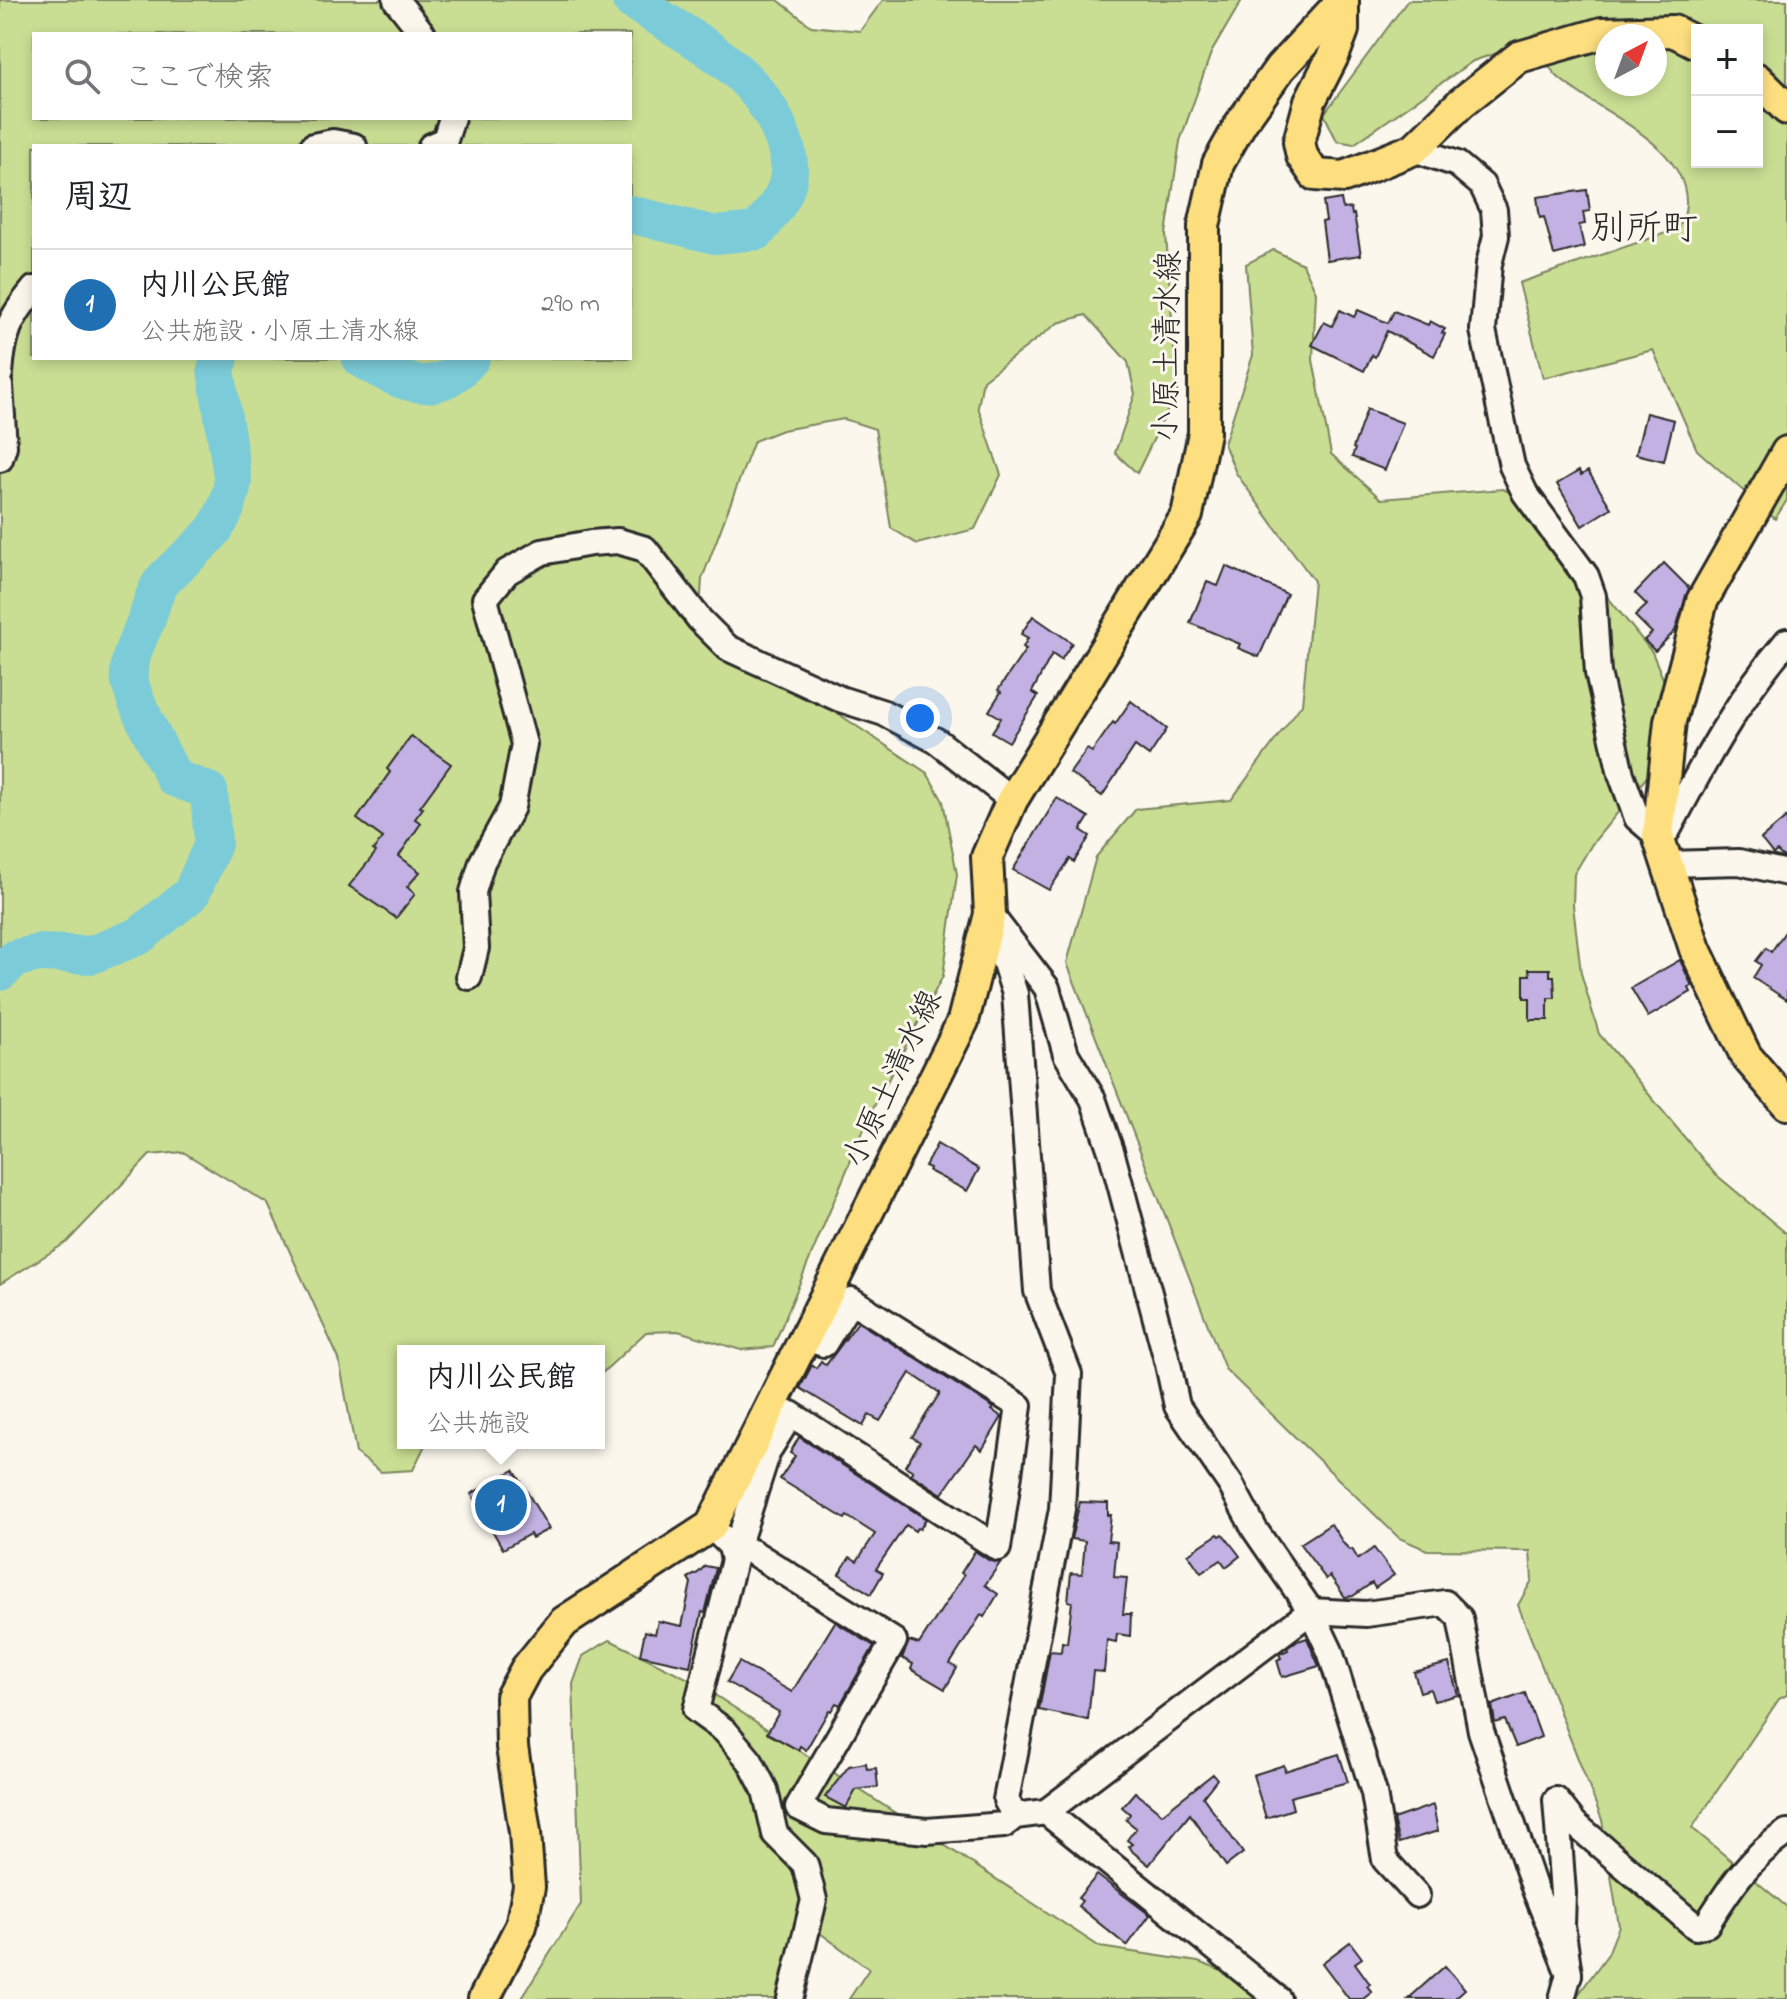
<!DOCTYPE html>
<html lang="ja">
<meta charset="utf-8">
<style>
:root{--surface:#fff;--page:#f6f6f6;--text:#202124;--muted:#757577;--line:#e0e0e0;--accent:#1f6fb2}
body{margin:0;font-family:"Indie Flower","Klee One",sans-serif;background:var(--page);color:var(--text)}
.controls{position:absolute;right:24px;top:24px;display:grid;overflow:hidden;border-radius:0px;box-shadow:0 4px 12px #0003}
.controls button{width:72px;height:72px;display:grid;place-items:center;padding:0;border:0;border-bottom:2px solid var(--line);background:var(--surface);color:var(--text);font:40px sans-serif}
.compass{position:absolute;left:1595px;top:24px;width:72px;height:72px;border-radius:50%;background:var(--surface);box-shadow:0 4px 12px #0003;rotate:41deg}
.you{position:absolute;left:920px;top:718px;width:28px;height:28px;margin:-20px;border:6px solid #fff;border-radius:50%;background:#1a73e8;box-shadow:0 0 0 12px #1a73e833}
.badge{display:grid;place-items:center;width:52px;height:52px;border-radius:50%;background:var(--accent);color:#fff;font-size:26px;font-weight:700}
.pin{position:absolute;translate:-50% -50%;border:4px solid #fff;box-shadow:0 2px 8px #0006}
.popup{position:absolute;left:397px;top:1345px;width:208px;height:104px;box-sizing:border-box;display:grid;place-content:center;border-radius:0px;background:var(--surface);filter:drop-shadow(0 2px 6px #0005);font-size:26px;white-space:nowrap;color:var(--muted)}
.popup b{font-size:30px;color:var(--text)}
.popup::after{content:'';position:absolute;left:50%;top:100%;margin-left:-16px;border:16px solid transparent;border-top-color:var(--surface)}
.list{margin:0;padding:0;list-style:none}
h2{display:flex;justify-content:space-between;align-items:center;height:104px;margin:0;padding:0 32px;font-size:34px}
h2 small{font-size:26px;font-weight:400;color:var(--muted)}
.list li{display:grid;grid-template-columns:52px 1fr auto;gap:24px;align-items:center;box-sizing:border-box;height:112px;padding:0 32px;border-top:2px solid var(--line)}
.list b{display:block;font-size:30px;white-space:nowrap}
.list p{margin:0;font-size:26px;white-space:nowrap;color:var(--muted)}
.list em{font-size:26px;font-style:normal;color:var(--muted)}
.icon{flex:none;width:44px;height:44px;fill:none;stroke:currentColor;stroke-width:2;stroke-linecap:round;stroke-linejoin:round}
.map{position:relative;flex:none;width:1787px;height:1999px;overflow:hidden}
.search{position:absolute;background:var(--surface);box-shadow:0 4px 12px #0003;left:32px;top:32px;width:600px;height:88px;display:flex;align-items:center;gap:20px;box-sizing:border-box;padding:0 28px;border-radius:0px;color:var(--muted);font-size:30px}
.panel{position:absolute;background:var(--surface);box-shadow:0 4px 12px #0003;left:32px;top:144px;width:600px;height:216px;border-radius:0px}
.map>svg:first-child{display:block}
.green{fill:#cade93;stroke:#7a845f;stroke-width:2;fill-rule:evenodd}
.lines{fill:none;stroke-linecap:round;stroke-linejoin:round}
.river{stroke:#7ccbd8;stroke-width:38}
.building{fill:#c2b1e2;stroke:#2b2b2b;stroke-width:2}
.minor-casing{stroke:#2b2b2b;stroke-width:30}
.major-casing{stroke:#2b2b2b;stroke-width:36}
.minor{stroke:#fbf7ec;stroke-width:24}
.major{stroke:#fedf80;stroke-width:30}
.labels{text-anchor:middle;stroke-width:6;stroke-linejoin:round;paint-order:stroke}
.street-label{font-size:32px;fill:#2b2b2b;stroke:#fbf7ec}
.quarter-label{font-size:36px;fill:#2b2b2b;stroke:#fbf7ec}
</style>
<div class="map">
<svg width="1787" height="1999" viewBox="0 0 1787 1999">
<rect width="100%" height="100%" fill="#fbf7ec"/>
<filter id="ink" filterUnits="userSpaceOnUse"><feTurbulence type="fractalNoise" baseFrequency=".0125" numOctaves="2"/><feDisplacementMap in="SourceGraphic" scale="16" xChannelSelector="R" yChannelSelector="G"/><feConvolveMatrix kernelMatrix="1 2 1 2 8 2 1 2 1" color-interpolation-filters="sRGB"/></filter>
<g filter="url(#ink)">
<g class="green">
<path d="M 0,0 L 778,0 L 811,26 L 860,31 L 883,0 L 1242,0 L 1211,53 L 1180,141 L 1166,234 L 1177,391 L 1137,473 L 1115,453 L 1135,394 L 1128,362 L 1086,315 L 1058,323 L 983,380 L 978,407 L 1001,475 L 975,529 L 917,544 L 891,528 L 875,429 L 844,419 L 782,430 L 754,441 L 702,579 L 700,611 L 740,661 L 822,703 L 927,773 L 943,801 L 957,874 L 943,976 L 871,1112 L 773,1347 L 741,1350 L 678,1331 L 646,1332 L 599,1376 L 599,1351 L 403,1351 L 403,1443 L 426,1443 L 413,1470 L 381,1472 L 356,1453 L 339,1359 L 268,1204 L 183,1152 L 150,1155 L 67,1242 L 0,1284 ZM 34,34 L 630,34 L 630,118 L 34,118 ZM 34,146 L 630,146 L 630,358 L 34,358 Z"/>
<path d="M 1408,0 L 1787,0 L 1787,500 L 1775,519 L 1697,450 L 1653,350 L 1543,378 L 1519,283 L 1675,230 C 1684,220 1685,216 1686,203 C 1687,142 1596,112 1558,77 C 1548,68 1541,52 1533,41 L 1473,61 L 1354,144 L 1337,141 L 1324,114 ZM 1697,30 L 1757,30 L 1757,162 L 1697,162 ZM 1607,36 L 1655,36 L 1655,84 L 1607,84 Z"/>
<path d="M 1273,250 L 1303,264 L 1316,292 L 1313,360 L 1331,454 L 1381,499 L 1503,489 L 1532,503 L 1652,652 L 1664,681 L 1661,745 L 1650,773 L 1592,844 L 1574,874 L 1573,905 L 1581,973 L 1599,1034 L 1714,1173 L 1787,1234 L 1787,1695 L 1779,1699 L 1692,1828 L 1787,1907 L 1787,1999 L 1575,1999 L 1608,1954 L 1619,1926 L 1602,1820 L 1518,1605 L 1532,1580 L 1530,1551 L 1427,1550 L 1399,1538 L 1225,1369 L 1067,963 L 1096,857 L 1136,809 L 1231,800 L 1302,704 L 1314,581 L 1236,473 L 1224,444 L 1253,355 L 1246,264 Z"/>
<path d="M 610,1640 L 695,1682 L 1100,1947 L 1198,1962 L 1288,1995 L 1293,1999 L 849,1999 L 869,1969 L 809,1925 L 792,1999 L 521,1999 L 581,1904 L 573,1684 L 583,1656 Z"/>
</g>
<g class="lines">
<g class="river">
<path d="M 630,214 L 715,235 L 758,231 C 768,217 783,201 787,184 C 792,168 788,151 782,136 C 757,67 689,38 631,0"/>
<path d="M 360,358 C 400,383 436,401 471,358"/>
<path d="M 0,972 L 16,958 L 40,953 L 91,955 L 139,936 L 191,894 L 213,844 L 209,791 L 174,778 C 163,754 127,694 129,671 C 130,653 140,635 147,619 C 151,606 155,589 164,579 C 198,543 223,537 233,482 L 216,370 L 220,358"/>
</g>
</g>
<g class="building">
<path d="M 1587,190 L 1590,211 L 1583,212 L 1585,224 L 1579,225 L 1584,247 L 1554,255 L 1544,217 L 1540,218 L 1537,197 Z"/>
<path d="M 1341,199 L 1343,209 L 1351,208 L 1352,215 L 1354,214 L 1361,255 L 1327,260 L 1322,222 L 1326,221 L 1323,202 Z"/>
<path d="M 1340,310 L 1354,317 L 1358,310 L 1388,323 L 1394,311 L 1428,325 L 1430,321 L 1445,329 L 1442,333 L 1445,334 L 1434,356 L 1387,331 L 1375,357 L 1372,355 L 1364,371 L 1312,345 L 1324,322 L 1332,326 Z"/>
<path d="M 1367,409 L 1403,423 L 1385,470 L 1352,457 L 1355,449 L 1353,448 Z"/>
<path d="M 1646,413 L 1674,420 L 1664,461 L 1636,454 Z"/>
<path d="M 1579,471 L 1581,475 L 1588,471 L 1611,508 L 1582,526 L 1557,484 Z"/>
<path d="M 1664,563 L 1689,588 L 1675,631 L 1655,651 L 1644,640 L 1652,633 L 1635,616 L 1647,605 L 1635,593 Z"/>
<path d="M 1226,566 L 1287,594 L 1259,657 L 1238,648 L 1240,644 L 1190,623 L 1207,582 L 1218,586 Z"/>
<path d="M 1033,616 L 1072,643 L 1061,660 L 1052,654 L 1032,692 L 1038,696 L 1009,742 L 992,732 L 1001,718 L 989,711 L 1001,692 L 998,690 L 1026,649 L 1023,647 L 1028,638 L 1021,634 Z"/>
<path d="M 1131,701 L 1167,729 L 1149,756 L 1135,746 L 1102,796 L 1070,773 L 1087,749 L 1092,752 L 1113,722 L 1115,724 Z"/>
<path d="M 411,736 L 451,764 L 420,807 L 423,808 L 415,819 L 421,823 L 399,856 L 420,872 L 407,887 L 415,894 L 396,918 L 349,886 L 376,852 L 373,850 L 383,838 L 357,819 L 390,772 L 387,769 Z"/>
<path d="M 1057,798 L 1089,817 L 1081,830 L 1090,836 L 1074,862 L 1070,859 L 1049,890 L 1013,870 Z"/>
<path d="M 1787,817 L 1787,858 L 1782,856 L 1777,851 L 1773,854 L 1761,839 Z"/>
<path d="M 1787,929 L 1787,1000 L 1753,978 L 1761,965 L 1756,961 L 1766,948 L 1771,952 Z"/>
<path d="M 1680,960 L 1692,986 L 1689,988 L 1691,992 L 1648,1017 L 1631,988 Z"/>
<path d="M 1529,969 L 1550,969 L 1550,976 L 1554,976 L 1555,998 L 1548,998 L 1548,1020 L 1530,1020 L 1530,998 L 1524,998 L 1524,975 L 1530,975 Z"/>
<path d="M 937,1144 L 979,1169 L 967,1191 L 929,1171 L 930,1168 L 925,1166 Z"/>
<path d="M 858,1322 L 994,1408 L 992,1410 L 1002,1417 L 982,1450 L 976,1445 L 942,1494 L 911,1474 L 913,1471 L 905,1466 L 920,1442 L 912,1437 L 940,1393 L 910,1373 L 880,1421 L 869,1415 L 863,1426 L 800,1388 L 812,1365 L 816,1368 L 821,1361 L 826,1365 Z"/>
<path d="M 799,1437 L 926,1519 L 920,1529 L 917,1528 L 915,1531 L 906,1525 L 876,1569 L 883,1573 L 871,1594 L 839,1574 L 850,1557 L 857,1561 L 875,1534 L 847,1516 L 845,1519 L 780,1479 L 795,1456 L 790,1453 Z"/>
<path d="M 514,1470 L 549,1529 L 532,1538 L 530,1534 L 503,1549 L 471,1494 Z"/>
<path d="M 1080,1502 L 1108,1503 L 1108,1515 L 1111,1515 L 1108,1541 L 1117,1542 L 1114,1577 L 1127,1578 L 1123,1614 L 1131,1614 L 1130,1636 L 1117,1634 L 1116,1642 L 1107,1640 L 1104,1672 L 1093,1671 L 1088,1720 L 1039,1710 L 1050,1651 L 1061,1652 L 1062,1642 L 1067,1643 L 1072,1602 L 1068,1601 L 1071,1573 L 1082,1574 L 1085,1541 L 1071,1539 Z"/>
<path d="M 1331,1524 L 1344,1544 L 1350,1550 L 1352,1549 L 1358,1559 L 1374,1548 L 1394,1575 L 1375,1588 L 1372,1583 L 1353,1596 L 1345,1597 L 1330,1576 L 1326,1579 L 1300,1544 Z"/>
<path d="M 1218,1534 L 1220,1536 L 1223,1534 L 1240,1556 L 1226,1567 L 1221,1560 L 1201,1573 L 1188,1554 Z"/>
<path d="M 975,1551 L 990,1561 L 1000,1563 L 985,1585 L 998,1594 L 984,1617 L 981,1615 L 950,1664 L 957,1668 L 945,1689 L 911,1669 L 913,1664 L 902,1658 L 909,1641 L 919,1644 L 964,1575 L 961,1573 Z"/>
<path d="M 705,1566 L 716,1568 L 705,1613 L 702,1612 L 690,1666 L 640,1655 L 645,1631 L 655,1634 L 658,1621 L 682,1626 L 691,1583 L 688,1578 L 698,1573 Z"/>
<path d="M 835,1622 L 874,1646 L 840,1705 L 836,1703 L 831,1711 L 829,1710 L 806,1750 L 800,1746 L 798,1750 L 767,1733 L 779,1712 L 727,1682 L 739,1662 L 792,1692 Z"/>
<path d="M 1307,1638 L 1319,1666 L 1282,1677 L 1277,1660 L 1281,1658 L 1279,1654 L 1288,1650 L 1287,1648 L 1295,1642 Z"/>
<path d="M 1449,1663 L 1458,1695 L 1434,1701 L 1430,1689 L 1420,1692 L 1414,1672 Z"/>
<path d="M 1525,1693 L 1541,1737 L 1516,1747 L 1505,1720 L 1495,1723 L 1492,1705 Z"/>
<path d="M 1339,1754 L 1348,1782 L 1290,1797 L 1293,1809 L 1266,1818 L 1253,1775 L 1284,1765 L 1285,1771 Z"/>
<path d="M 866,1763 L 867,1769 L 876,1768 L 878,1787 L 856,1790 L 846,1808 L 825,1797 L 849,1766 Z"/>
<path d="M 1213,1774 L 1217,1779 L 1203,1797 L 1243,1853 L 1226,1866 L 1190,1814 L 1149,1865 L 1133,1852 L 1129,1846 L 1132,1844 L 1127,1840 L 1136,1828 L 1126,1820 L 1130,1814 L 1122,1807 L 1135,1792 L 1162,1814 Z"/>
<path d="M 1433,1805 L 1438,1831 L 1399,1843 L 1393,1819 Z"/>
<path d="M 1097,1875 L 1150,1915 L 1127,1946 L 1078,1906 L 1082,1901 L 1078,1898 Z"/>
<path d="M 1350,1942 L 1362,1958 L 1355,1963 L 1370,1984 L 1367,1986 L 1372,1992 L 1363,1999 L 1349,1999 L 1322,1963 Z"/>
<path d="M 1445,1966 L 1465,1989 L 1454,1999 L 1408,1999 Z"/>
</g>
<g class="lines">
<g class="minor-casing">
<g id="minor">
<path d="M 396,0 L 423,34"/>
<path d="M 313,146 L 333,142 L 354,146"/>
<path d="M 431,146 L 445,140 L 452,118"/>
<path d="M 1414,149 L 1457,164 L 1482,185 L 1494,210 L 1496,236 L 1489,264 L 1483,330 L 1512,466 L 1525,493 L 1586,576 L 1593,596 L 1598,673 L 1621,774 L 1637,818 L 1658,836 L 1668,830 C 1703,764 1738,698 1787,641"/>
<path d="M 0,373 C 3,334 9,319 34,289"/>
<path d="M 0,386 L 4,446 L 0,459"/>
<path d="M 1667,864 L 1739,862 L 1787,873"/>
<path d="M 990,914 L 1047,988 L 1066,1054 L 1093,1099 L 1112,1154 L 1168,1364 L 1177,1406 L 1231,1485 L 1255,1530 L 1311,1611 L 1330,1651 L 1374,1793 L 1385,1860 L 1417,1895"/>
<path d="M 995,932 L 1015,994 L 1037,1291 L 1069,1374 L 1062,1509 L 1006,1800 L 1015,1816"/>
<path d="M 469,977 L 476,948 L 473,892 L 482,862 L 512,807 L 524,744 L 485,599 L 507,572 L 542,552 L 591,543 L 618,541 L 645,549 L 700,620 L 728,648 L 840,699 L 884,713 L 937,741 L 1012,800"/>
<path d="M 720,1535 L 731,1546 L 742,1532 L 768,1451 L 791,1414 L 998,1548 L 1019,1406 L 851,1300 L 824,1344 L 805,1338"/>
<path d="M 731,1546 L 752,1552 L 894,1641 L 798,1807 L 826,1821 L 927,1831 L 1004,1825 L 1015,1816 L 1046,1812 L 1278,1999"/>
<path d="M 731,1546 L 734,1560 L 696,1710 L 725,1731 L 750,1761 L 765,1790 L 775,1834 L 805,1864 L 814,1900 L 790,1999"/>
<path d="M 1046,1812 L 1311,1611 L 1366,1614 L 1445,1603 L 1460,1618 L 1481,1731 L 1535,1890 L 1569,1974"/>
<path d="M 1562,1999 L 1569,1974 L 1562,1925 L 1563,1893 L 1556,1800 L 1575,1824 L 1696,1927 L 1707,1924 C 1730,1887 1750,1857 1787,1832"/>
</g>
</g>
<g class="major-casing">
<g id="major">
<path d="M 1343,0 L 1343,30 L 1334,54 L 1310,101 L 1299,142 L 1302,156 L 1315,175 L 1344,177 L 1414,149 L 1461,103 L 1519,57 L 1602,33 L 1673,31 L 1697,43"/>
<path d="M 1757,79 L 1787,109"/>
<path d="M 1787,452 L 1702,601 L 1670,721 L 1658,836 L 1695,949 L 1723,1008 L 1746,1056 L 1787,1104"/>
<path d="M 484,1999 L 521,1926 L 529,1887 L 525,1832 L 512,1747 L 511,1697 L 526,1669 L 564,1622 L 711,1526 L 963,1021 L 990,914 L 987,857 L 1012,800 L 1187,515 L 1204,433 L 1204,226 L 1218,164 L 1241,123 L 1280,68 L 1343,0"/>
</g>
</g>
<use href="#minor" class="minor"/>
<use href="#major" class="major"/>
</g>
</g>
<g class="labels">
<g class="street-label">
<text transform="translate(1166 346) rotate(-89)" y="11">小原土清水線</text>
<text transform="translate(891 1078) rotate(-65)" y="11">小原土清水線</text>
</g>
<g class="quarter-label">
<text x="1644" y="239">別所町</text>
</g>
</g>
</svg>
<div class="controls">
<button>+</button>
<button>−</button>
</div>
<svg class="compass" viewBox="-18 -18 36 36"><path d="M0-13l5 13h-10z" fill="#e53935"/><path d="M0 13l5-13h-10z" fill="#757577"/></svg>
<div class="you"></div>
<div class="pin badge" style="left:501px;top:1505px">1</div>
<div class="popup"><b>内川公民館</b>公共施設</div>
<div class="search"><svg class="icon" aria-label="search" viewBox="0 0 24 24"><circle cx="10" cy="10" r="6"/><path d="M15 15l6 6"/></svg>ここで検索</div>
<section class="panel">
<h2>周辺<small></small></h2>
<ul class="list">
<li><span class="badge">1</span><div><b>内川公民館</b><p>公共施設 · 小原土清水線</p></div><em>290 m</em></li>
</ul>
</section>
</div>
